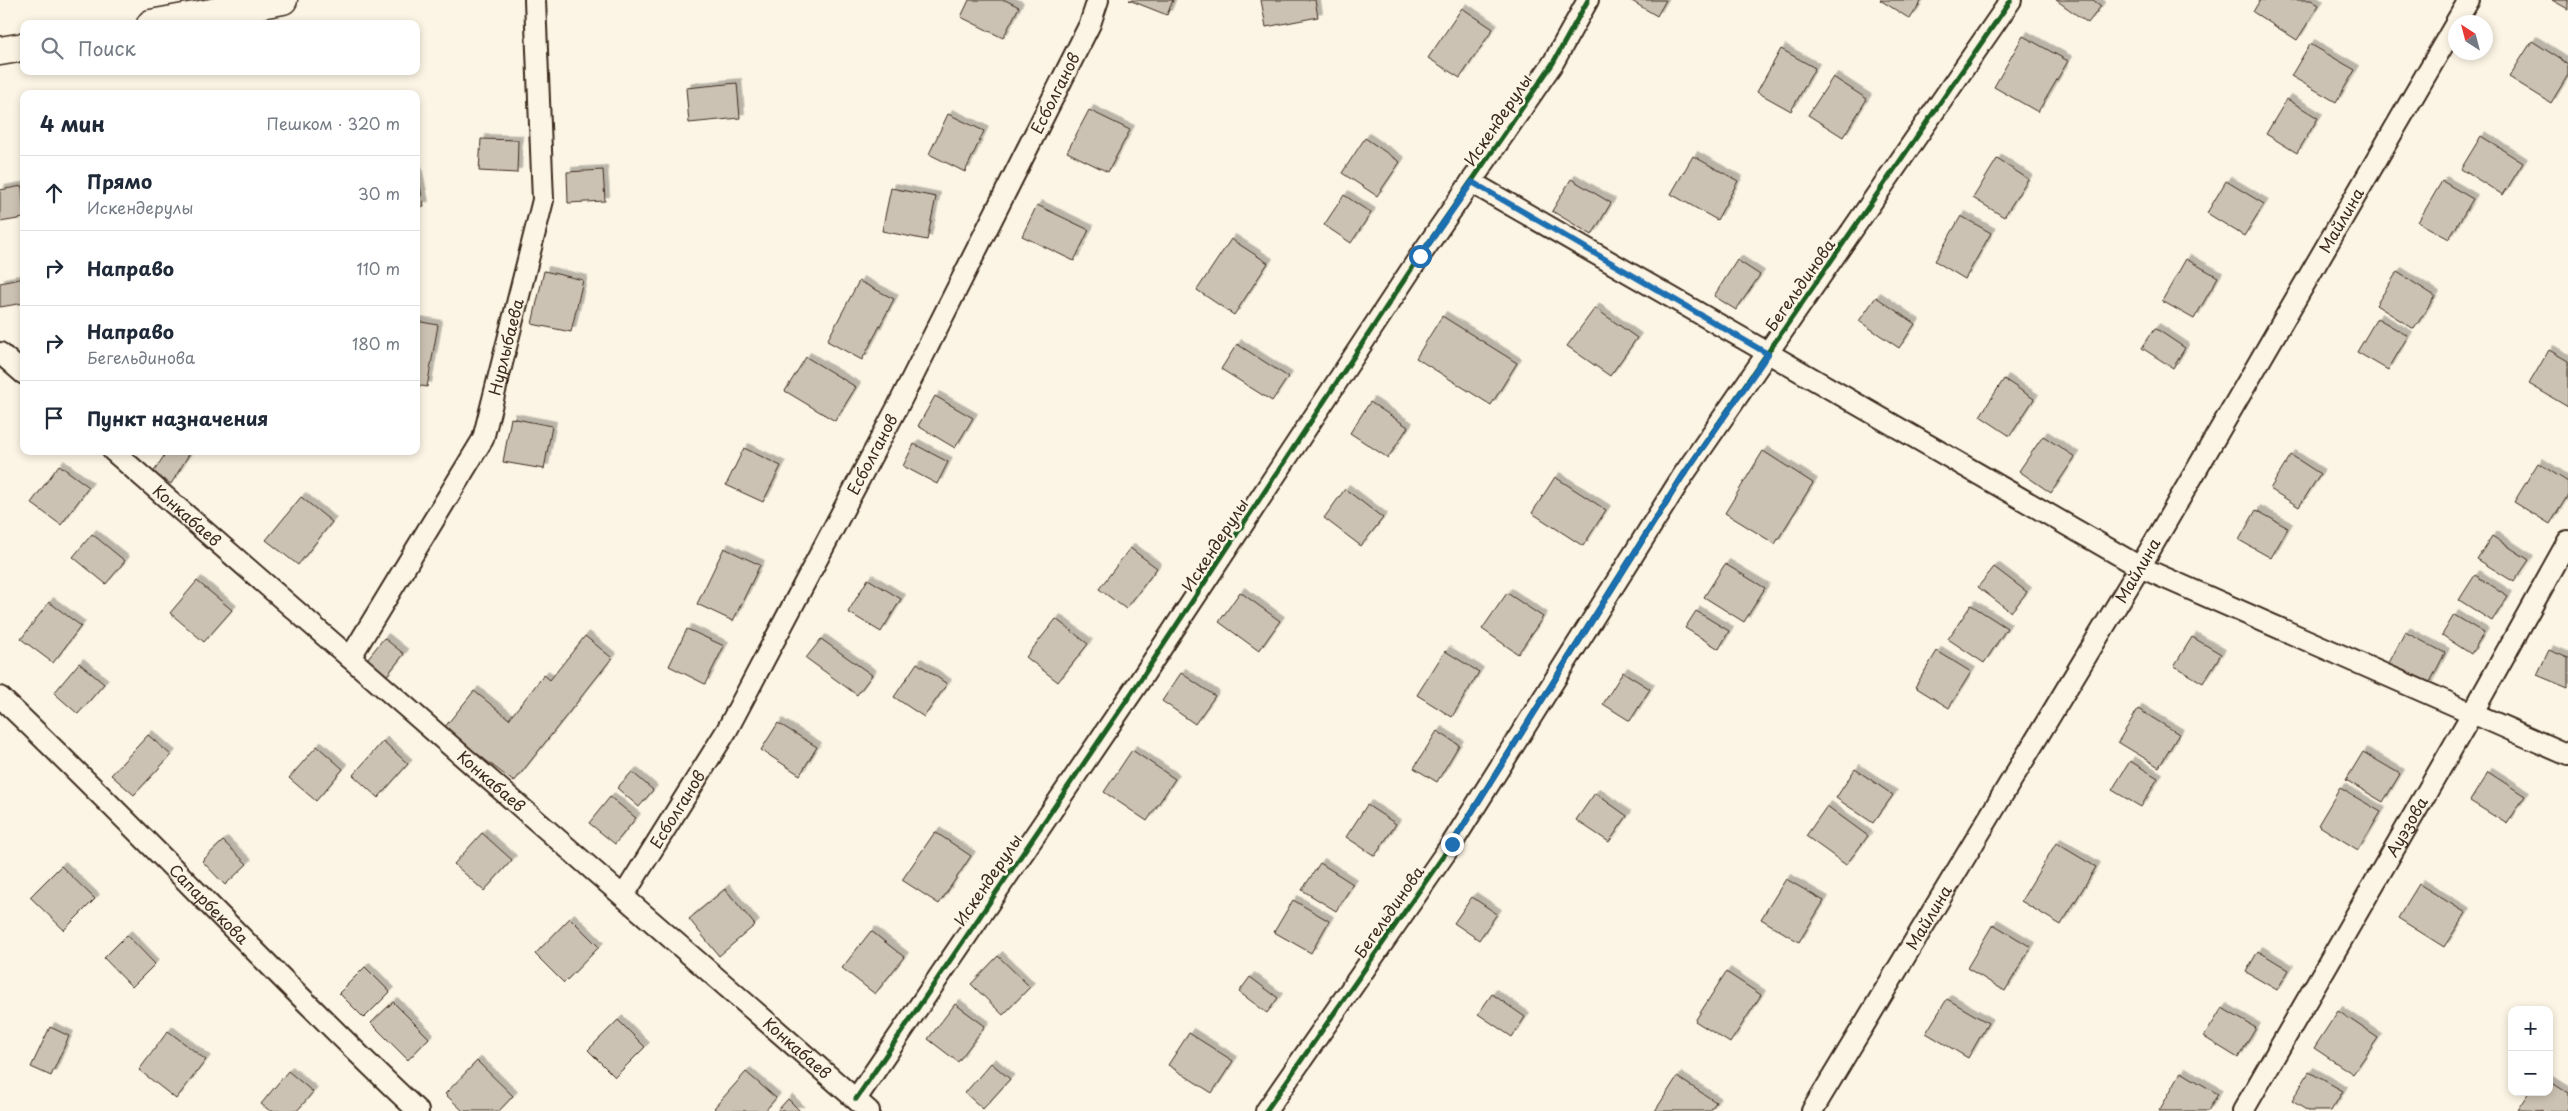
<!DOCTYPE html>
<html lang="ru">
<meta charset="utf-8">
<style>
:root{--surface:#fff;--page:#f2f2f3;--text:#1f2937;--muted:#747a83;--line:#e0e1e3}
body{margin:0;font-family:"Playpen Sans",sans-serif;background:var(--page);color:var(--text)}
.controls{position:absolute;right:15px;bottom:15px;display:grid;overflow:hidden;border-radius:10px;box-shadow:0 2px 8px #0003}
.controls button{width:45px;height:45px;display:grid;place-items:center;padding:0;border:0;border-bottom:1px solid var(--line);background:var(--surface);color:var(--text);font:25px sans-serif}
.compass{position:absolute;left:2448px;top:15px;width:45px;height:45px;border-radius:50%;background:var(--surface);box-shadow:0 2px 8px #0003;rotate:324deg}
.stop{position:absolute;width:15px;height:15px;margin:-11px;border:4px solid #1f6fb2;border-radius:50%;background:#fff}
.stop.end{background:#1f6fb2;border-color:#fff;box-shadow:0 1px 5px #0008}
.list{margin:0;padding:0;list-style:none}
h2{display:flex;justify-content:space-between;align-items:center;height:65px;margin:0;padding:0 20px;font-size:21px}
h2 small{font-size:16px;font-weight:400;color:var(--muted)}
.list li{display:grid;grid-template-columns:32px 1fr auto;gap:15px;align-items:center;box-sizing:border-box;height:75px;padding:0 20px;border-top:1px solid var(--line)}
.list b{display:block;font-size:19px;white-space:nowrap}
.list p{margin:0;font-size:16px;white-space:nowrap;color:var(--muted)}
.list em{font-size:16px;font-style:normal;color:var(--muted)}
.icon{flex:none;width:28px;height:28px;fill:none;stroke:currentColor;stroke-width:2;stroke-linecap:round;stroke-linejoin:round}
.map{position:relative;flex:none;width:2568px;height:1111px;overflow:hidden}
.search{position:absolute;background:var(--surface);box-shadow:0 2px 8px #0003;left:20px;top:20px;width:400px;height:55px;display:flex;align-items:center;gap:12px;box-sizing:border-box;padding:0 18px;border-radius:10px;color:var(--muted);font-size:19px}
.panel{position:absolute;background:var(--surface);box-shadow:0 2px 8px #0003;left:20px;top:90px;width:400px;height:365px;border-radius:10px}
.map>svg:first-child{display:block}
.building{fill:#ccc2b3;stroke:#3b2a1e;filter:url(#shadow)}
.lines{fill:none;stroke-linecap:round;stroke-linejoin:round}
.street-casing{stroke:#3b2a1e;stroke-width:24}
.primary-casing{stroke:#3b2a1e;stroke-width:31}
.street{stroke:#fcf5e5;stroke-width:20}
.primary{stroke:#fcf5e5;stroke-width:28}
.cycleway-casing{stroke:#fcf5e5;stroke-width:8}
.cycleway{stroke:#1b5e20;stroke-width:5}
.route{stroke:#1f6fb2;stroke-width:6}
.labels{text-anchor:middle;stroke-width:5;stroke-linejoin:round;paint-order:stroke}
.street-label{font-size:16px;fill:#3b2a1e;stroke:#fcf5e5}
</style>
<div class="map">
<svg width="2568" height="1111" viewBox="0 0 2568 1111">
<defs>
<filter id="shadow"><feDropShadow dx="4.5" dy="-4.5" stdDeviation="0" flood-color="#0004"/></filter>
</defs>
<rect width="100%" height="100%" fill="#fcf5e5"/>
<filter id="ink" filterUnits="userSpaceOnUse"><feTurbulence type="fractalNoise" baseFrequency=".02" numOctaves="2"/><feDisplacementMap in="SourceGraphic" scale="10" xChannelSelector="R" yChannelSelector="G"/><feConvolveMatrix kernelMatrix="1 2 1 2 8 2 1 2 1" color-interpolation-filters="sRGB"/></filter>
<g filter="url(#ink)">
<g class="building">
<path d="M 969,0 L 1005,0 L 1019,7 L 1003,38 L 961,17 Z"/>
<path d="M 1129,0 L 1173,0 L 1167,15 Z"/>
<path d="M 1261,0 L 1315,0 L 1318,17 L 1266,27 Z"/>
<path d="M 1630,0 L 1666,0 L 1657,16 Z"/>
<path d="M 1880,0 L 1922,0 L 1910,19 Z"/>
<path d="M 2056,0 L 2093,0 L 2101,6 L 2088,23 Z"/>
<path d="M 2260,0 L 2311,0 L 2319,5 L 2297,40 L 2253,12 Z"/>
<path d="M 2552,0 L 2568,0 L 2568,9 Z"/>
<path d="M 1462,8 L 1493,29 L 1460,78 L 1428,58 Z"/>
<path d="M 2023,36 L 2068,61 L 2038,112 L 1994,87 Z"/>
<path d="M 2532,41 L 2568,64 L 2568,75 L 2551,103 L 2509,77 Z"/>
<path d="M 2310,44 L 2355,70 L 2336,102 L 2291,76 Z"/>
<path d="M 1781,49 L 1815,68 L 1791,111 L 1757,92 Z"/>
<path d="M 1833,77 L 1867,99 L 1843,137 L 1808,115 Z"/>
<path d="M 737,83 L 740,118 L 689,123 L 686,88 Z"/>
<path d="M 2287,99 L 2318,118 L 2297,153 L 2266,134 Z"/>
<path d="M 1089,110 L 1130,130 L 1108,172 L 1067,152 Z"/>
<path d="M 948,114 L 984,131 L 965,172 L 929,154 Z"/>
<path d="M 2481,136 L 2523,163 L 2503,195 L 2461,169 Z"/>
<path d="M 1365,138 L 1400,162 L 1377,196 L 1342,173 Z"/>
<path d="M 481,139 L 518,140 L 517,173 L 479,171 Z"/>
<path d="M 1693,156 L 1738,181 L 1717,220 L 1671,194 Z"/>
<path d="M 1997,159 L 2028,179 L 2004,217 L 1973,198 Z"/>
<path d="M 416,167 L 424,206 L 416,207 Z"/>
<path d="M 603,170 L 605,201 L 568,203 L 567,172 Z"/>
<path d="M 1571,179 L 1611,203 L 1592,235 L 1552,211 Z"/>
<path d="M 2226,181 L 2264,204 L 2244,236 L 2207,213 Z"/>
<path d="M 2442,181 L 2473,199 L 2449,239 L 2418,222 Z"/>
<path d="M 22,186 L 24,218 L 0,222 L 0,190 Z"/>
<path d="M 891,188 L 936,197 L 927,240 L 882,231 Z"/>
<path d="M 1344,195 L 1371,213 L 1351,243 L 1324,225 Z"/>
<path d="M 1037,205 L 1089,230 L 1074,261 L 1022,236 Z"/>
<path d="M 1961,216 L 1991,233 L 1965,279 L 1935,261 Z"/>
<path d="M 1231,239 L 1268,263 L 1234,315 L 1197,290 Z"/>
<path d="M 2186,259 L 2218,277 L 2194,319 L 2162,301 Z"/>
<path d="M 1737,260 L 1760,275 L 1736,310 L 1714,296 Z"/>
<path d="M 544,271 L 583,280 L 571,332 L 532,324 Z"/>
<path d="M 2397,272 L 2435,296 L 2414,329 L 2376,305 Z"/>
<path d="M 24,278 L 24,303 L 0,307 L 0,283 Z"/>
<path d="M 859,281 L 894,299 L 862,360 L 827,341 Z"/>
<path d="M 1876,297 L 1915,324 L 1899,348 L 1859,321 Z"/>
<path d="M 1595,308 L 1637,338 L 1610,376 L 1567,346 Z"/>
<path d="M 1442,316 L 1517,363 L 1491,405 L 1416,358 Z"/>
<path d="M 2377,318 L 2408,336 L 2388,370 L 2357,352 Z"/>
<path d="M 416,321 L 438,325 L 427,387 L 416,385 Z"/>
<path d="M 2155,328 L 2185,348 L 2173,368 L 2142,348 Z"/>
<path d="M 1237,344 L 1288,377 L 1272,401 L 1221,369 Z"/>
<path d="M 2549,350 L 2568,361 L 2568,407 L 2529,384 Z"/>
<path d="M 806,357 L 856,387 L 835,421 L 785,391 Z"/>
<path d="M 2004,379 L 2034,399 L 2010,436 L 1980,416 Z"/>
<path d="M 935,396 L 973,418 L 955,448 L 918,426 Z"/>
<path d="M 1370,402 L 1408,427 L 1388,458 L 1350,433 Z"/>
<path d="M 511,418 L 552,426 L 544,469 L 503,462 Z"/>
<path d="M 2043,436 L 2075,457 L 2051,493 L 2019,471 Z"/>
<path d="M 914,444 L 948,462 L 937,484 L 903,466 Z"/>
<path d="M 744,448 L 781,466 L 763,502 L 726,485 Z"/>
<path d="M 167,451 L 191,451 L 171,484 L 153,473 Z"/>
<path d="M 1763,451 L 1813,483 L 1775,544 L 1725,513 Z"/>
<path d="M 2291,455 L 2320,474 L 2299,507 L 2270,489 Z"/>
<path d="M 2538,463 L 2568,482 L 2568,495 L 2550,524 L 2514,502 Z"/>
<path d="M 59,465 L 89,487 L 61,525 L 31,503 Z"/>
<path d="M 1555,477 L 1606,510 L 1583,546 L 1532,513 Z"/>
<path d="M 1345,489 L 1383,518 L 1361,546 L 1324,518 Z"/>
<path d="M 301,497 L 332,522 L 298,565 L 266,540 Z"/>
<path d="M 2256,510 L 2288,528 L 2271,558 L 2239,540 Z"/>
<path d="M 92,534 L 125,561 L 106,584 L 73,557 Z"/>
<path d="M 2492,536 L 2529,560 L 2514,582 L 2477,559 Z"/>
<path d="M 724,548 L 760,565 L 733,621 L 697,604 Z"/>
<path d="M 1130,548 L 1157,568 L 1126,609 L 1099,589 Z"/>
<path d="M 1725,564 L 1765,588 L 1744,622 L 1704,597 Z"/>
<path d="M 1994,567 L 2027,592 L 2011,612 L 1978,587 Z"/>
<path d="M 2475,575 L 2508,596 L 2492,621 L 2459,600 Z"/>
<path d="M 868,579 L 901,599 L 881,632 L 848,612 Z"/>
<path d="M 197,581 L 232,610 L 204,642 L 170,613 Z"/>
<path d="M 1240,592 L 1280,621 L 1259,651 L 1219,622 Z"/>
<path d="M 1507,593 L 1543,617 L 1518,654 L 1482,629 Z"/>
<path d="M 49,602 L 81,626 L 53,663 L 21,639 Z"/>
<path d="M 1971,605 L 2007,628 L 1984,663 L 1948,639 Z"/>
<path d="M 1696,611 L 1729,631 L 1719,649 L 1685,628 Z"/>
<path d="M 2454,615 L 2484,633 L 2471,654 L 2442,635 Z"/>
<path d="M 1056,619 L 1088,644 L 1058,682 L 1026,657 Z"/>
<path d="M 687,629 L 724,646 L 705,684 L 669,666 Z"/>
<path d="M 2405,632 L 2445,653 L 2428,686 L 2388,665 Z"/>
<path d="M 585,636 L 612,658 L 514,782 L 444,728 L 474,691 L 509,719 L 544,675 L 550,680 Z"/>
<path d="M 2192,637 L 2221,654 L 2203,683 L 2174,666 Z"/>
<path d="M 384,638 L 404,654 L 384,679 L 364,663 Z"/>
<path d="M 821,639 L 872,675 L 857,695 L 806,658 Z"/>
<path d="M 2549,650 L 2568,658 L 2568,688 L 2537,675 Z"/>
<path d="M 1445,651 L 1479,672 L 1452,717 L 1417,695 Z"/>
<path d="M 1937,651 L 1971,672 L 1949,708 L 1915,687 Z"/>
<path d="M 79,663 L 104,684 L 78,714 L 54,693 Z"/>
<path d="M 917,663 L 947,684 L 924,717 L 894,697 Z"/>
<path d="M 1623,672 L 1650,689 L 1630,721 L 1603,704 Z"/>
<path d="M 1181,673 L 1215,696 L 1195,724 L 1162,701 Z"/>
<path d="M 2138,709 L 2179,734 L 2159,767 L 2118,742 Z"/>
<path d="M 778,723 L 817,747 L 800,775 L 761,750 Z"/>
<path d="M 1437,731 L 1459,745 L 1437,782 L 1414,768 Z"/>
<path d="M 148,735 L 171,755 L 134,795 L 111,775 Z"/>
<path d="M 383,741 L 408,764 L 378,798 L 353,775 Z"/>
<path d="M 317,746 L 343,769 L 316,801 L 289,778 Z"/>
<path d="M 1132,750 L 1175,779 L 1147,821 L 1104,792 Z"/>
<path d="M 2363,752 L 2400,774 L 2383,802 L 2346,780 Z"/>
<path d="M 2130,761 L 2158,778 L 2141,807 L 2112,790 Z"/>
<path d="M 1855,769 L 1893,795 L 1873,823 L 1836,798 Z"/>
<path d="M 632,772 L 653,790 L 639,807 L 617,788 Z"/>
<path d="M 2488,772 L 2525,796 L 2507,824 L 2470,801 Z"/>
<path d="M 2340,788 L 2381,812 L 2358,850 L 2318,825 Z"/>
<path d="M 1595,793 L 1627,816 L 1609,842 L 1576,820 Z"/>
<path d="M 610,797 L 636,818 L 615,844 L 589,823 Z"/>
<path d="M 1367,805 L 1396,824 L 1375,856 L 1346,837 Z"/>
<path d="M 1827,806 L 1868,836 L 1846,865 L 1806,836 Z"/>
<path d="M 935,832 L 971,856 L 939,904 L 902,880 Z"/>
<path d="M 482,833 L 512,860 L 484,891 L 454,864 Z"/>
<path d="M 223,841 L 247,864 L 225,885 L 202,861 Z"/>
<path d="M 2056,843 L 2096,867 L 2061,925 L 2021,901 Z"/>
<path d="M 1320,863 L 1353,884 L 1336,911 L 1302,890 Z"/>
<path d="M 61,866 L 95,899 L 64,930 L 30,897 Z"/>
<path d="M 1786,879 L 1824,901 L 1799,942 L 1761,919 Z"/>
<path d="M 2419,884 L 2466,913 L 2444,947 L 2398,918 Z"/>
<path d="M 725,889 L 755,925 L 719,956 L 689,919 Z"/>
<path d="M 1472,897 L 1497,914 L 1479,940 L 1454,923 Z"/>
<path d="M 1293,900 L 1329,921 L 1311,953 L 1274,932 Z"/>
<path d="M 570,918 L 599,947 L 564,983 L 535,954 Z"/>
<path d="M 1993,924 L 2031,947 L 2005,991 L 1967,968 Z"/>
<path d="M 871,931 L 904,957 L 875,994 L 842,968 Z"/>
<path d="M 127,935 L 155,964 L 132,987 L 104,958 Z"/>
<path d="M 2258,951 L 2289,970 L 2277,990 L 2246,972 Z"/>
<path d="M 998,956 L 1030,987 L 1003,1015 L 971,984 Z"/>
<path d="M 365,967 L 390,992 L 364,1018 L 339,993 Z"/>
<path d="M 1726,972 L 1761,995 L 1730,1043 L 1695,1021 Z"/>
<path d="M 1250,977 L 1278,998 L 1267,1013 L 1239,992 Z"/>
<path d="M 1492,994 L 1525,1017 L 1512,1037 L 1478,1014 Z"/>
<path d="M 1947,999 L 1988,1023 L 1968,1058 L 1926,1033 Z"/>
<path d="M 393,1002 L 429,1038 L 408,1060 L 371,1023 Z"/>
<path d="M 955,1004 L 985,1026 L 958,1062 L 928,1039 Z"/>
<path d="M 2222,1008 L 2256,1028 L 2238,1058 L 2204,1037 Z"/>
<path d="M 2338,1011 L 2378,1038 L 2353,1074 L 2314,1048 Z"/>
<path d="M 618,1020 L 645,1047 L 615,1077 L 588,1050 Z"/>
<path d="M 50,1027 L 69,1036 L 51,1076 L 31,1067 Z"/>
<path d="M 168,1031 L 206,1060 L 176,1099 L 139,1070 Z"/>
<path d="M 1189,1033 L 1233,1061 L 1212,1093 L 1168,1065 Z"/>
<path d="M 477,1061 L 513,1096 L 499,1111 L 463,1111 L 445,1094 Z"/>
<path d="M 991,1063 L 1010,1079 L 983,1109 L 965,1093 Z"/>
<path d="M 288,1071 L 313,1092 L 297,1111 L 270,1111 L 261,1104 Z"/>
<path d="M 746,1072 L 776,1098 L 765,1111 L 718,1111 L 714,1108 Z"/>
<path d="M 2181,1072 L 2218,1094 L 2208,1111 L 2159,1111 Z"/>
<path d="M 2309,1072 L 2343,1091 L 2331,1111 L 2308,1111 L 2292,1101 Z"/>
<path d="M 1677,1077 L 1716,1102 L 1710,1111 L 1655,1111 Z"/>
<path d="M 2549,1081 L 2568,1093 L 2568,1106 L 2565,1111 L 2517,1110 L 2529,1092 L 2549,1092 Z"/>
<path d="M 788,1099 L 800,1111 L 777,1111 Z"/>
</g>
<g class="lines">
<g class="street-casing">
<g id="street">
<path d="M 2456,22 L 2469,0"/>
<path d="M 1471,182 L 2140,567 L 2568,755"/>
<path d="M 0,353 L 24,374"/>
<path id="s1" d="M 113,451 L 869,1111"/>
<path id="s2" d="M 350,658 L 483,439 L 543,200 L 535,0"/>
<path id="s3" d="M 0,697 C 143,832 275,977 418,1111"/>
<path id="s4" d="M 624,895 L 727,730 L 898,406 L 1090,24 L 1098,0"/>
<path d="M 856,1099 L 1137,685 L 1420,256 L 1553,63 L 1588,0"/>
<path d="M 1266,1111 L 1451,845 L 1682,477 L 2011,0"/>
<path id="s5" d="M 1812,1111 L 2140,567 L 2456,23"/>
<path id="s6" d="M 2243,1111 L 2473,712 L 2568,541"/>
</g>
</g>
<g class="primary-casing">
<g id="primary">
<path d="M 151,24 L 283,0"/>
<path d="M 0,51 L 24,47"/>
</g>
</g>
<use href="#street" class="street"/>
<use href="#primary" class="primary"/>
<g class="cycleway-casing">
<g id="cycleway">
<path d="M 856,1099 L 1137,685 L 1420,256 L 1553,63 L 1588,0"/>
<path d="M 1266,1111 L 1451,845 L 1682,477 L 2011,0"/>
</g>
</g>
<use href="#cycleway" class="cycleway"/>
</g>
</g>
<g class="lines" filter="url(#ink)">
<path class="route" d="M 1420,256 L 1472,182 L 1768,354 L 1682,477 L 1452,844"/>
</g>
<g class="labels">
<g class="street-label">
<text dy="6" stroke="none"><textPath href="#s4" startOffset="911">Есболганов</textPath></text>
<text transform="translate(1498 120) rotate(-56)" y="6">Искендерулы</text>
<text dy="6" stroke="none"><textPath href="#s5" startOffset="1036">Майлина</textPath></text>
<text transform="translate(1800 285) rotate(-55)" y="6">Бегельдинова</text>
<text dy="6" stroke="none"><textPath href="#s2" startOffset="351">Нурлыбаева</textPath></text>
<text dy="6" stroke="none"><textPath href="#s4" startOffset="506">Есболганов</textPath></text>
<text dy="6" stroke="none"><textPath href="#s1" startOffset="98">Конкабаев</textPath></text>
<text transform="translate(1215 545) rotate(-57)" y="6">Искендерулы</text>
<text dy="6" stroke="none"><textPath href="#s5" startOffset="631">Майлина</textPath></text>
<text dy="6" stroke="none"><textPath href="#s1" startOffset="502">Конкабаев</textPath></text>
<text dy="6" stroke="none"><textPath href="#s4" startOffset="101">Есболганов</textPath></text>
<text dy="6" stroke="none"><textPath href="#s6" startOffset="328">Ауэзова</textPath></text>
<text transform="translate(988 880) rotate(-56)" y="6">Искендерулы</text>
<text dy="6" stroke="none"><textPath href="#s3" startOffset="294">Сапарбекова</textPath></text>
<text transform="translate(1389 912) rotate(-55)" y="6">Бегельдинова</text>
<text dy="6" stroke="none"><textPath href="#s5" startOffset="226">Майлина</textPath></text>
<text dy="6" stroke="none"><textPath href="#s1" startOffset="908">Конкабаев</textPath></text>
</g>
</g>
</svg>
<div class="controls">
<button>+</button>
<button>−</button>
</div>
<svg class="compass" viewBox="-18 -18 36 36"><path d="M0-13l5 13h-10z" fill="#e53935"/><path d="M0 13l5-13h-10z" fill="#747a83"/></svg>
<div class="stop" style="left:1420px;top:256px"></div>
<div class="stop end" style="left:1452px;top:844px"></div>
<div class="search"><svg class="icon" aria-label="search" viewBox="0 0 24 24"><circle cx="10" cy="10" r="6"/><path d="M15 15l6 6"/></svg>Поиск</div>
<section class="panel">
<h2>4 мин<small>Пешком · 320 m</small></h2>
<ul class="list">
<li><svg class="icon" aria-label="ahead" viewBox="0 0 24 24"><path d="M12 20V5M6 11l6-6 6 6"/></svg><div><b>Прямо</b><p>Искендерулы</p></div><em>30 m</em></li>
<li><svg class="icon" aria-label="right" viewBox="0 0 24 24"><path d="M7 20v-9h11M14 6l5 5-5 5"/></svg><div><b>Направо</b></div><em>110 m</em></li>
<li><svg class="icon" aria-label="right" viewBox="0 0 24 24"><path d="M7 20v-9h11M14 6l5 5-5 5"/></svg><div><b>Направо</b><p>Бегельдинова</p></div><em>180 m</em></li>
<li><svg class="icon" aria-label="arrive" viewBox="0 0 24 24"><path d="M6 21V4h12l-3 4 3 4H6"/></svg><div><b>Пункт назначения</b></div></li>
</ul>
</section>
</div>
